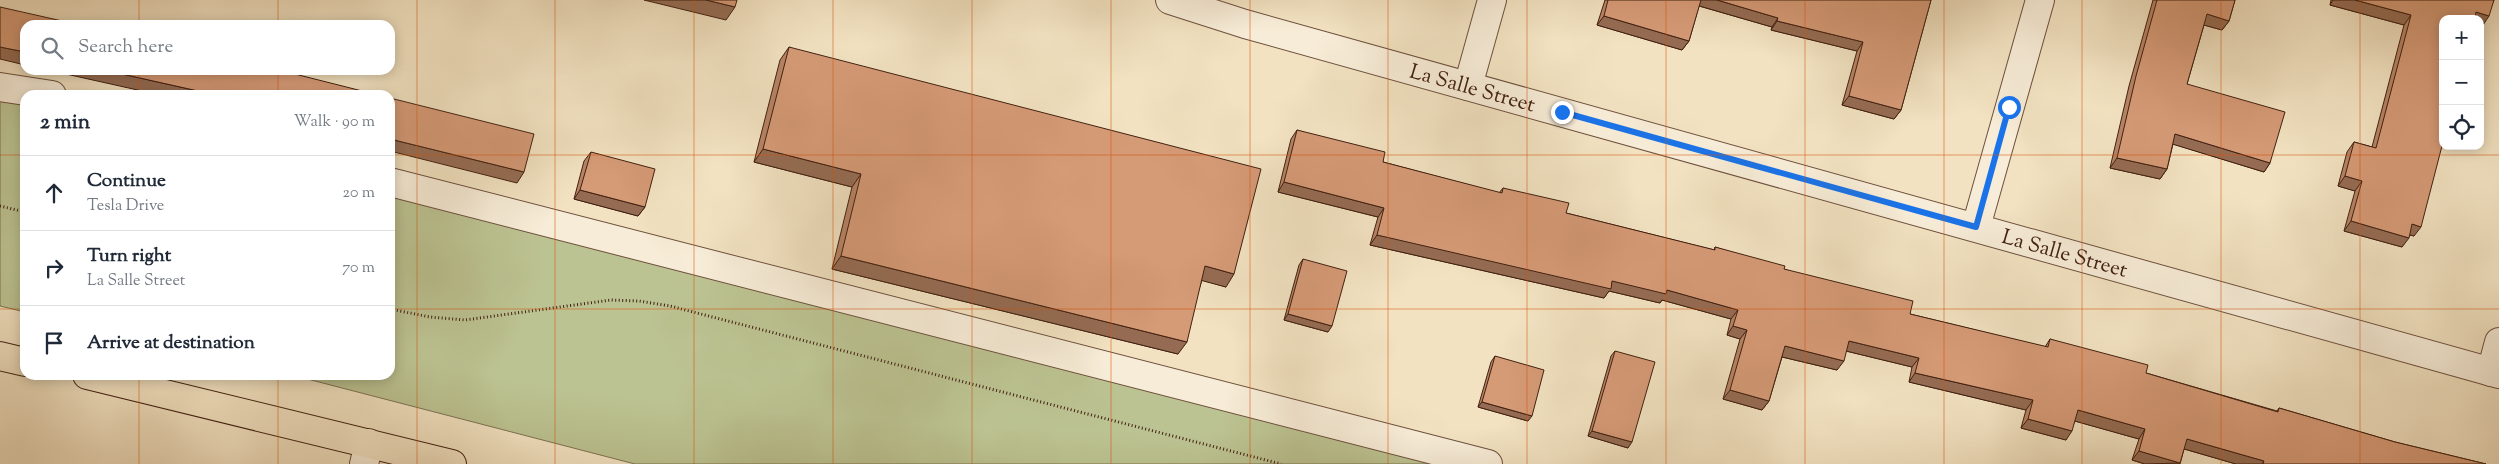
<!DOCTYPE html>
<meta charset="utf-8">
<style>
:root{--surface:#fff;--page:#f2f2f3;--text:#1f2937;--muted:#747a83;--line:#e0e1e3}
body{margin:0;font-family:"Sorts Mill Goudy",serif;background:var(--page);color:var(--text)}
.controls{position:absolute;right:15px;top:15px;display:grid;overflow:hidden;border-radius:10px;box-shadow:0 2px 12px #0003}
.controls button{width:45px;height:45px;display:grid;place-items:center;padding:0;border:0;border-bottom:1px solid var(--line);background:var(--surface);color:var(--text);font:25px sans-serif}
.stop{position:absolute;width:15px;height:15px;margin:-11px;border:4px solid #1a73e8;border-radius:50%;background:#fff}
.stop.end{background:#1a73e8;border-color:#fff;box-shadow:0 1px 5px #0008}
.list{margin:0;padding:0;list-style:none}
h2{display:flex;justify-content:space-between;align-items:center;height:65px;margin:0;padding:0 20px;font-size:21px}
h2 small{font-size:16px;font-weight:400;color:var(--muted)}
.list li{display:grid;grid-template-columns:32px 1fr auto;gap:15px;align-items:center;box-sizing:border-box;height:75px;padding:0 20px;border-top:1px solid var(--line)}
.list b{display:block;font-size:19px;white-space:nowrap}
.list p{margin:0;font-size:16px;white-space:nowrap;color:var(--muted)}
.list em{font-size:16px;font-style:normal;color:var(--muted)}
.icon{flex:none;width:28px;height:28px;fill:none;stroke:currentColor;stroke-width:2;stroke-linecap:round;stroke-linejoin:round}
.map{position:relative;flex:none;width:2499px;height:464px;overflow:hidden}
.search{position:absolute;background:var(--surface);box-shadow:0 2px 12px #0003;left:20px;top:20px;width:375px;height:55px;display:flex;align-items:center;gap:12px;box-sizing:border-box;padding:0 18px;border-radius:15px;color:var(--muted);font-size:19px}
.panel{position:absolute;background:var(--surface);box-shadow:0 2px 12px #0003;left:20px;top:90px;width:375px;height:290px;border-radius:15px}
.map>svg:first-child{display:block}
.green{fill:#bcc392;stroke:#7e7252}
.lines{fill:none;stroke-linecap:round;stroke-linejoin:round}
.minor-casing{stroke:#6d503d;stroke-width:30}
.major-casing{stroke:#412011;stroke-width:30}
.path{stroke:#412011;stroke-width:3;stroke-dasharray:1 2.5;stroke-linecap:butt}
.minor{stroke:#f7ecd7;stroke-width:28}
.major{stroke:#f2e2c1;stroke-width:28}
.wall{fill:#b78465;stroke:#412011}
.shaded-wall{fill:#956c53;stroke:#412011}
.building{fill:#d59a76;stroke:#412011}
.route{stroke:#1a73e8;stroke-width:6}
.grid{fill:none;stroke:#d7530c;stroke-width:1;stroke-opacity:0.55}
.labels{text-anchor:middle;stroke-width:4;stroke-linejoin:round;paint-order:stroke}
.street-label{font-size:21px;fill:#412011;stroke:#f7ecd7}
</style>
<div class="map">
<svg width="2499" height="464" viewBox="0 0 2499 464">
<rect width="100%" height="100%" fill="#f2e2c1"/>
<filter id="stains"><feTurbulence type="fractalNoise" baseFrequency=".004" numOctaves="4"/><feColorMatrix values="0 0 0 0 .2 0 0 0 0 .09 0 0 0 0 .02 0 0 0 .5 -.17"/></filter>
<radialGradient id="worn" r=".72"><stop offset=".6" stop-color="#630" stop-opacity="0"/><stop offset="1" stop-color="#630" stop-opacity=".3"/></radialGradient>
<g class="green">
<path d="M 0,94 L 25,100 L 25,312 L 0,306 Z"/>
<path d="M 390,190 L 1462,464 L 635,464 L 292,375 L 390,375 Z"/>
</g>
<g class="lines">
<g class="minor-casing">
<g id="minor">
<path id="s1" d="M 1170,0 L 1245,24 L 2499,374"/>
<path d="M 1468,86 L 1492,0"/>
<path d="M 0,87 L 52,95"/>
<path d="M 390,182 L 1488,464"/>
<path d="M 1976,227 L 2040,0"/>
<path d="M 2491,372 L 2499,342"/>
<path d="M 364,464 L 369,443"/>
</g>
</g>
<g class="major-casing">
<g id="major">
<path d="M 0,356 L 25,362"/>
<path d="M 87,375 L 452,464"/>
</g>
</g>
<g class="path">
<path d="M 0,206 L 25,212"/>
<path d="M 390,309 L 430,317 L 465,320 L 611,300 L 639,301 L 670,306 L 1281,464"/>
</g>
<use href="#minor" class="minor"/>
<use href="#major" class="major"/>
</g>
<g class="wall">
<path d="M 1605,0 L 1931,0 L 1901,110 L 1894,119 L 1842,105 L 1857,51 L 1771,30 L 1772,27 L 1699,6 L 1689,41 L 1682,50 L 1597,25 Z"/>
<path d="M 2153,0 L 2235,0 L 2229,21 L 2222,30 L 2204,25 L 2187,84 L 2270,163 L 2264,172 L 2173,144 L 2167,169 L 2160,179 L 2110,168 L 2129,86 Z"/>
<path d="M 2331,0 L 2494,0 L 2483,25 L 2480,19 L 2443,19 L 2414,236 L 2410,235 L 2402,247 L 2344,231 L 2355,191 L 2338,186 L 2347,152 L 2354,142 L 2372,147 L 2404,25 L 2330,5 Z"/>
<path d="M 789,47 L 1226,287 L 1202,280 L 1178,354 L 832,269 L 852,187 L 754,162 L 780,60 Z"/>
<path d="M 1297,130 L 1383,162 L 1499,193 L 1503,188 L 1566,213 L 1714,250 L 1715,247 L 1784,269 L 1910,314 L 2045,347 L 2050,339 L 2146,373 L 2277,411 L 2279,408 L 2395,442 L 2486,464 L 2236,464 L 2184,449 L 2180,464 L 2145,464 L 2132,460 L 2139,439 L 2075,421 L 2066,440 L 2021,428 L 2026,410 L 1909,382 L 1912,367 L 1846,351 L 1837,370 L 1782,357 L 1769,401 L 1762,410 L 1723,399 L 1740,339 L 1727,335 L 1731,319 L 1662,300 L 1660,303 L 1609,291 L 1604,298 L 1370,245 L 1378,217 L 1278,192 L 1291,139 Z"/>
<path d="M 591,152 L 645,207 L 638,216 L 574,199 L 584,161 Z"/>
<path d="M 1303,259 L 1328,332 L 1284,320 L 1299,265 Z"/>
<path d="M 1615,351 L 1628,448 L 1588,436 L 1611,356 Z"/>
<path d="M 1495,356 L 1528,421 L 1478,407 L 1491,362 Z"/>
</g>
<g class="shaded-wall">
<path d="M 644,0 L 706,0 L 735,7 L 726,20 Z"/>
<path d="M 1699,0 L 1717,0 L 1778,18 L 1772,27 L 1696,5 Z"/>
<path d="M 2333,0 L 2355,0 L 2411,15 L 2404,25 L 2330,5 Z"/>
<path d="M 2476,12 L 2489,16 L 2483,25 L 2480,25 L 2480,19 L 2472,19 Z"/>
<path d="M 2207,14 L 2229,21 L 2222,30 L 2200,24 Z"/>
<path d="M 1604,16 L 1689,41 L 1682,50 L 1597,25 Z"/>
<path d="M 1777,21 L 1863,42 L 1857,51 L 1771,30 Z"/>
<path d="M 0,47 L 25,52 L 25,65 L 0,59 Z"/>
<path d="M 48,70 L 104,70 L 216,95 L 160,95 Z"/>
<path d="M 1849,96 L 1901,110 L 1894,119 L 1842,105 Z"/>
<path d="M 2175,134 L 2270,163 L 2264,172 L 2169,143 Z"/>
<path d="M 390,139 L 524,172 L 517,183 L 390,151 Z"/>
<path d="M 763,149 L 861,174 L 852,187 L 754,162 Z"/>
<path d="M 2117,158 L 2167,169 L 2160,179 L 2110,168 Z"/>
<path d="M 2345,176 L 2362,181 L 2355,191 L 2338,186 Z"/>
<path d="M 1284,182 L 1384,208 L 1378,217 L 1278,192 Z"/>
<path d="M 580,190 L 645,207 L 638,216 L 574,199 Z"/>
<path d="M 2351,221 L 2409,238 L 2402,247 L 2344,231 Z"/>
<path d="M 2412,224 L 2421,227 L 2414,236 L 2406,234 Z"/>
<path d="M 1377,235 L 1612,281 L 1667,290 L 1738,310 L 1731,319 L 1662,300 L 1660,303 L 1609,291 L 1604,298 L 1370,245 Z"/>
<path d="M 841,256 L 1187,342 L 1178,354 L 832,269 Z"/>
<path d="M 1205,266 L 1234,274 L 1226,287 L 1196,279 Z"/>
<path d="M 1288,314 L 1332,326 L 1328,332 L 1284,320 Z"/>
<path d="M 1733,326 L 1747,330 L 1740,339 L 1727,335 Z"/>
<path d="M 1849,341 L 1919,358 L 1912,367 L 1842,350 Z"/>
<path d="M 1785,346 L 1844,361 L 1837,370 L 1778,356 Z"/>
<path d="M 1915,373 L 2033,400 L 2026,410 L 1909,382 Z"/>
<path d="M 1730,390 L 1769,401 L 1762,410 L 1723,399 Z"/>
<path d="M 1482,402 L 1532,416 L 1528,421 L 1478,407 Z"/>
<path d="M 2078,410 L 2145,429 L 2139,439 L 2071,420 Z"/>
<path d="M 2028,419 L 2072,431 L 2066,440 L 2021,428 Z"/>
<path d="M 1592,431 L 1632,442 L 1628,448 L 1588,436 Z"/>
<path d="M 2187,439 L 2264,461 L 2262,464 L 2236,464 L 2181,448 Z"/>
<path d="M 2139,451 L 2180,463 L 2145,464 L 2132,460 Z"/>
</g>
<g class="building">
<path d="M 706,0 L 737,0 L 735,7 Z"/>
<path d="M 1608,0 L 1701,0 L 1689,41 L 1604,16 Z"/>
<path d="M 1717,0 L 1931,0 L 1901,110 L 1849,96 L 1863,42 L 1777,21 L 1778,18 Z"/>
<path d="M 2157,0 L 2235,0 L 2229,21 L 2207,14 L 2187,84 L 2285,112 L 2270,163 L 2175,134 L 2167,169 L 2117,158 L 2136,76 Z"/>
<path d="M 2355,0 L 2494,0 L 2489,16 L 2476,12 L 2475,19 L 2443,19 L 2443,142 L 2421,227 L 2412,224 L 2409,238 L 2351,221 L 2362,181 L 2345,176 L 2354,142 L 2376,148 L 2411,15 Z"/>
<path d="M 0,7 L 80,25 L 25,25 L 25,52 L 0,47 Z"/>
<path d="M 789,47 L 1261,169 L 1234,274 L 1205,266 L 1187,342 L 841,256 L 861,174 L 763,149 Z"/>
<path d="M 104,70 L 279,70 L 378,95 L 216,95 Z"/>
<path d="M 390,98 L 534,134 L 524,172 L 390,139 Z"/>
<path d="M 1297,130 L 1385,152 L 1383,162 L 1502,193 L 1503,188 L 1569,203 L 1566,213 L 1715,250 L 1715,247 L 1785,266 L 1784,269 L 1913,301 L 1910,314 L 2048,347 L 2050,339 L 2148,365 L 2146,373 L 2278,412 L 2279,408 L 2395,442 L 2486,464 L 2263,464 L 2264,461 L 2187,439 L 2180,463 L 2139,451 L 2145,429 L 2078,410 L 2072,431 L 2028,419 L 2033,400 L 1915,373 L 1919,358 L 1849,341 L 1844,361 L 1785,346 L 1769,401 L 1730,390 L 1747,330 L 1733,326 L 1738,310 L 1667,290 L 1666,294 L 1612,281 L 1611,289 L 1377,235 L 1384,208 L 1284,182 Z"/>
<path d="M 591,152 L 655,169 L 645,207 L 580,190 Z"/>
<path d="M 1303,259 L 1347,271 L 1332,326 L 1288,314 Z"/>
<path d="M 1615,351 L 1655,362 L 1632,442 L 1592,431 Z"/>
<path d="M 1495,356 L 1544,370 L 1532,416 L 1482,402 Z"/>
</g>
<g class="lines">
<path class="route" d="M 1562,112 L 1976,227 L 2009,107"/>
</g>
<path class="grid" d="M 139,0 L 139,25M 278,0 L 278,25M 417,0 L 417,464M 555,0 L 555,464M 694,0 L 694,464M 833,0 L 833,464M 972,0 L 972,464M 1111,0 L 1111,464M 1250,0 L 1250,464M 1388,0 L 1388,464M 1527,0 L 1527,464M 1666,0 L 1666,464M 1805,0 L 1805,464M 1944,0 L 1944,464M 2082,0 L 2082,464M 2221,0 L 2221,464M 2360,0 L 2360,464M 139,70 L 139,95M 278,70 L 278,95M 0,155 L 25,155M 390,155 L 2499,155M 0,309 L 25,309M 390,309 L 2499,309M 139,375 L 139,464M 278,375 L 278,464"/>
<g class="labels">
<g class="street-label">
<text dy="7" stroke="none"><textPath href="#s1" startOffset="315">La Salle Street</textPath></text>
<text dy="7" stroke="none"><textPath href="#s1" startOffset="930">La Salle Street</textPath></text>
</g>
</g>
<rect width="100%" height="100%" filter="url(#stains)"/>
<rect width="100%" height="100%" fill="url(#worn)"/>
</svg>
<div class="controls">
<button>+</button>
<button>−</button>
<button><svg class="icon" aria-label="locate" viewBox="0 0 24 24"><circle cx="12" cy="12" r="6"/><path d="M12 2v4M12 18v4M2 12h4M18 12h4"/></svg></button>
</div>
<div class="stop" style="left:2009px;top:107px"></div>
<div class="stop end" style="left:1562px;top:112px"></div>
<div class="search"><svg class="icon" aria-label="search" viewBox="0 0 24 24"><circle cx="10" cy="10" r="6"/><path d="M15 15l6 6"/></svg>Search here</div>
<section class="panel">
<h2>2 min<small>Walk · 90 m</small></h2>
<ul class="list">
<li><svg class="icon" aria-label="ahead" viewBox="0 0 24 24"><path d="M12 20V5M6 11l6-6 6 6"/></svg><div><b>Continue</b><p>Tesla Drive</p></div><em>20 m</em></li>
<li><svg class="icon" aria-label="right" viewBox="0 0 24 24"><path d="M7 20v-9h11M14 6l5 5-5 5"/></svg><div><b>Turn right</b><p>La Salle Street</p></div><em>70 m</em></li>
<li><svg class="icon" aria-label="arrive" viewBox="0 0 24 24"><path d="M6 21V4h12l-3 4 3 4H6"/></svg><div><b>Arrive at destination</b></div></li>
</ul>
</section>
</div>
